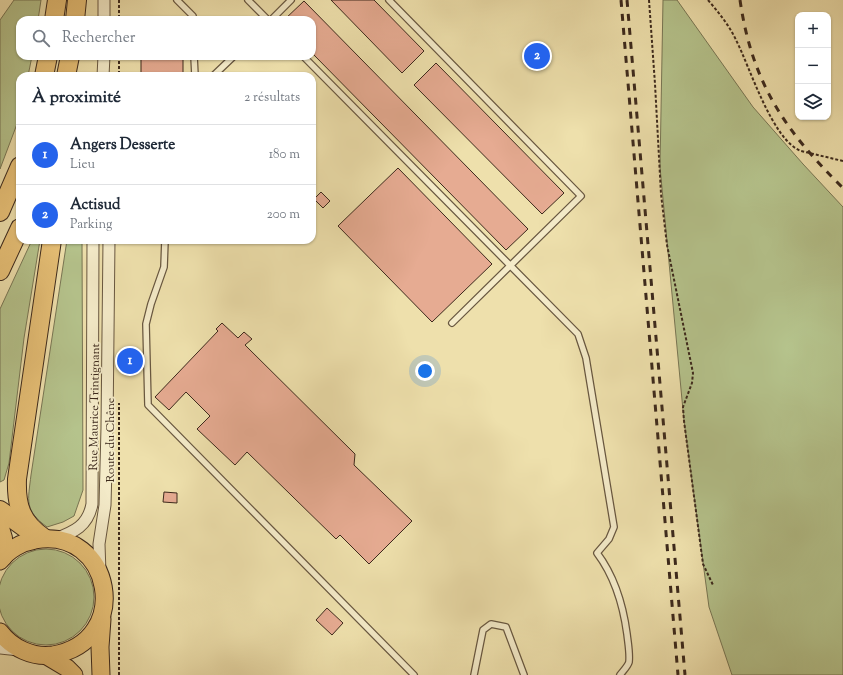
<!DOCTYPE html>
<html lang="fr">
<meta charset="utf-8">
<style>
:root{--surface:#fff;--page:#f2f2f3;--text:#1f2937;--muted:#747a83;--line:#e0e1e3;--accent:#2563eb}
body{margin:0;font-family:"Sorts Mill Goudy",serif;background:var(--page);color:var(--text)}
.controls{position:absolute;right:12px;top:12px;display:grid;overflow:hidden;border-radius:8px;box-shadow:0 1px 3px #0004}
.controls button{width:36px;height:36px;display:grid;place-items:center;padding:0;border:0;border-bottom:1px solid var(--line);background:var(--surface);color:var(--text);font:20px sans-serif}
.you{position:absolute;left:425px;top:371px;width:14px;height:14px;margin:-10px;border:3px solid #fff;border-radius:50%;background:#1a73e8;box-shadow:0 0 0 6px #1a73e833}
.badge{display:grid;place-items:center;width:26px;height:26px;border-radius:50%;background:var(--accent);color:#fff;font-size:13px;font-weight:700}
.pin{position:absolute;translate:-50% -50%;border:2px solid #fff;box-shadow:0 1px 4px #0006}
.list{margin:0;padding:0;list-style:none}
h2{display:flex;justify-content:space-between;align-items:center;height:52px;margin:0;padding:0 16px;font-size:17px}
h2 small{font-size:13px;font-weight:400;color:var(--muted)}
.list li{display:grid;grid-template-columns:26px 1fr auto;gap:12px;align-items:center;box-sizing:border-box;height:60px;padding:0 16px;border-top:1px solid var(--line)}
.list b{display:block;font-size:15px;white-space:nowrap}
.list p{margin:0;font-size:13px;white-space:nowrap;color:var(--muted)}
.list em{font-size:13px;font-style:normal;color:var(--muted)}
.icon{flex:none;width:22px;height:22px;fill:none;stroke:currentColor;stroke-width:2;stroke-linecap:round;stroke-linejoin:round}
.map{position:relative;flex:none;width:843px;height:675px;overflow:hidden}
.search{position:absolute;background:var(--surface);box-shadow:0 1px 3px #0004;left:16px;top:16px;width:300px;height:44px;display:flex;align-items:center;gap:10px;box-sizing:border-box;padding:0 14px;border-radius:12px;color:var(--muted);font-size:15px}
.panel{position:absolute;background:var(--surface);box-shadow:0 1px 3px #0004;left:16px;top:72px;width:300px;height:172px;border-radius:12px}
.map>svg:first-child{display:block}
.green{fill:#b5c38c;stroke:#787654}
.building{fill:#e6ab92;stroke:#3c291c}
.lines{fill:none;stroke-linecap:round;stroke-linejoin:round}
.service-casing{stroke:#685740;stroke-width:8}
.minor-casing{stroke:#685740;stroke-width:13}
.primary-casing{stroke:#3c291c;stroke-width:19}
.trunk-casing{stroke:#3c291c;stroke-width:20}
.path{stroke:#3c291c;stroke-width:2;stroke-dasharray:3 2;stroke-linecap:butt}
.service{stroke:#f4ebc9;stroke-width:5.5}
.minor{stroke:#f4ebc9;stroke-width:11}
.primary{stroke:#e7c076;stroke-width:17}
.trunk{stroke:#e7c076;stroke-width:18}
.rail{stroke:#3c291c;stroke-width:3;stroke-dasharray:7 7;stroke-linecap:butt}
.labels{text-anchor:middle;stroke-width:3.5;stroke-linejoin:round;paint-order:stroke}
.street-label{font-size:12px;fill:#3c291c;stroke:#f4ebc9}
</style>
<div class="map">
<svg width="843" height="675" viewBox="0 0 843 675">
<rect width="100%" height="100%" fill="#eee0ac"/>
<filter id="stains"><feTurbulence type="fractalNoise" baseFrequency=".005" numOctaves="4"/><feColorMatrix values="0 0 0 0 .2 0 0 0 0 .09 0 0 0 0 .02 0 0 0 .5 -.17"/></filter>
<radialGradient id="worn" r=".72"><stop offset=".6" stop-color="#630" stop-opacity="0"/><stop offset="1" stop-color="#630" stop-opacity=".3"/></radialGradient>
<g class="green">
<path d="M 14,0 L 41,0 L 38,20 L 20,20 L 20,56 L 32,56 L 28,76 L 20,76 L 20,110 L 17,124 L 0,169 L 0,20 Z"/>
<path d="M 663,0 L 677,0 L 753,107 L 803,164 L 843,207 L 843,675 L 732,675 L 709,607 L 684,421 L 660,167 Z"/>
<path d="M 32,240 L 40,240 L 24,338 L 9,463 L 4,480 L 0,482 L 0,309 Z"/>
<path d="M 67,240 L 82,240 L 83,490 L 74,516 L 63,522 L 47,527 C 24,510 28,501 31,475 Z"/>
<circle cx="46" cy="597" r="48"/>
</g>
<g class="building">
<path d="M 331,0 L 374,0 L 424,51 L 402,73 Z"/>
<path d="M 304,1 L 528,229 L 506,250 L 312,53 L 312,20 L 284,20 Z"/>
<rect x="141" y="56" width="42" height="20"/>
<path d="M 436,63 L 564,193 L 542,214 L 414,85 Z"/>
<path d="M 398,168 L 492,264 L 432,322 L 338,226 Z"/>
<path d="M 321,192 L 330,201 L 323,208 L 314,199 Z"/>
<path d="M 222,323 L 238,338 L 244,332 L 252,339 L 245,345 L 355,454 L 354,465 L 412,521 L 369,564 L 340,535 L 336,539 L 247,452 L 235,465 L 197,429 L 210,416 L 186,392 L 169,410 L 155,397 L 218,331 L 216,329 Z"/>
<rect x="123" y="356" width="15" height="11"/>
<path d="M 164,492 L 177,493 L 177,503 L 163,502 Z"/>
<path d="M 327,608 L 343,623 L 332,635 L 316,620 Z"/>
</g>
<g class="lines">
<g class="service-casing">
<g id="service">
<path d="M 177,0 L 193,16 L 193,20"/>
<path d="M 248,0 L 268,20"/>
<path d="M 389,0 L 581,196 L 452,323"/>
<path d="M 271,20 L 291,0"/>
<path d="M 194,56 L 195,76"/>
<path d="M 303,56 L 578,334 L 586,358 L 614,527 L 609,539 L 597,553 C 615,577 623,604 627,634 C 628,643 630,653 629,662 C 628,666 623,671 620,675"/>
<path d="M 213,76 L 234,56"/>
<path d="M 165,240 L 164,267 L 151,304 L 146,324 L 148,405 L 414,675"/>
<path d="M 474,675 L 483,630 L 491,624 L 506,627 L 524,675"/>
</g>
</g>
<g class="minor-casing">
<g id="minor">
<path d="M 104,0 L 104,20"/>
<path d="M 103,76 L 104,56"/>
<path d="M 55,539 C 74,532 88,526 92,504 L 93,240"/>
<path d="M 100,573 L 99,544 L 105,505 L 107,428 L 109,240"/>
<path d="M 0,648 L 19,650"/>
</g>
</g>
<g class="primary-casing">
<g id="primary">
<path d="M 0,561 C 8,550 22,542 35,540 C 112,526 134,641 53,655 C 33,658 12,648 0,632"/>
<path d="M 47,656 L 67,668 L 74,675"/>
<path d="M 101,675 L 100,647 L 102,619"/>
</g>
</g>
<g class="trunk-casing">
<g id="trunk">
<path d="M 54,20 L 57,0"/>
<path d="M 75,20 L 77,0"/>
<path d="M 44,76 L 48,56"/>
<path d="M 66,76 L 70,56"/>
<path d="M 0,212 L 20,166"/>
<path d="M 0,271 L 20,228"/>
<path d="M 0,510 L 29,531"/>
<path d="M 0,528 L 3,538 L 3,557"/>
<path d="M 44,538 C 21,522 16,506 17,479 L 52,240"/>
</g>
</g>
<g class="path">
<path d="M 119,0 L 119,20"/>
<path d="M 649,0 L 655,84 L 661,194 L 667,245 L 693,373 L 692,383 L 683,407 L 684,421 L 703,564 L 713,585"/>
<path d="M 708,0 C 719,13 729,25 736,40 C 750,67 772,140 801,151 L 843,161"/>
<path d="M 119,56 L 119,76"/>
<path d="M 119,675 L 119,403"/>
</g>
<use href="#service" class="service"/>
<use href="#minor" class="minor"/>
<use href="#primary" class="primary"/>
<use href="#trunk" class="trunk"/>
<g class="rail">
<path d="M 621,0 L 678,675"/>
<path d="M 627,0 L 685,675"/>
<path d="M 740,0 C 752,83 785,131 843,188"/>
</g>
</g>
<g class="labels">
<g class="street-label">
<text transform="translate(94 407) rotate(-89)" y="4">Rue Maurice Trintignant</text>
<text transform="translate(110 440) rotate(-90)" y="4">Route du Chêne</text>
</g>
</g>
<rect width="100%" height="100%" filter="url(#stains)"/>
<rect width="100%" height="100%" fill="url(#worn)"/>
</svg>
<div class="controls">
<button>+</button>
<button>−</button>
<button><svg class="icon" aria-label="layers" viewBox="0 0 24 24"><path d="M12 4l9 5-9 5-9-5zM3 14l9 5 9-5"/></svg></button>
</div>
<div class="you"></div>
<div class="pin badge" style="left:130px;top:361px">1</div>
<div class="pin badge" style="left:537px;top:56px">2</div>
<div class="search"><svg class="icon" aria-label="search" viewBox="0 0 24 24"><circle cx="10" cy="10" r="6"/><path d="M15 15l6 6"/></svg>Rechercher</div>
<section class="panel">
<h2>À proximité<small>2 résultats</small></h2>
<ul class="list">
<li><span class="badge">1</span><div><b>Angers Desserte</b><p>Lieu</p></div><em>180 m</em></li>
<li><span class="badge">2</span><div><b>Actisud</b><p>Parking</p></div><em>200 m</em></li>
</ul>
</section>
</div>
